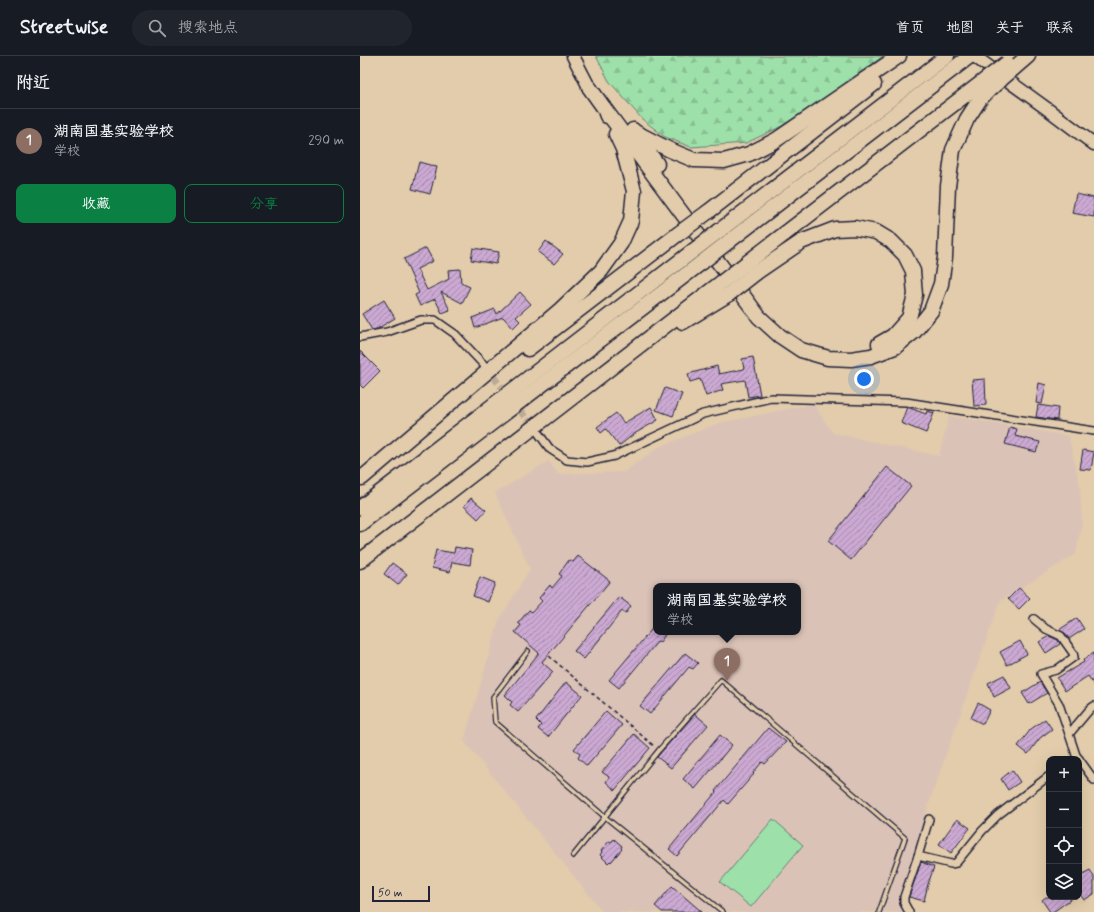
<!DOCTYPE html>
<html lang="zh">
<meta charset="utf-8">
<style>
:root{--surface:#171b24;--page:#20242c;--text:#f1f3f6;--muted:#9ea1a6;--line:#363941;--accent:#0b8043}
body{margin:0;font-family:Mynerve,"LXGW WenKai TC",sans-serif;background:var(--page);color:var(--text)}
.controls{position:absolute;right:12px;bottom:12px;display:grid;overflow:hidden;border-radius:8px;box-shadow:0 4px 16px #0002}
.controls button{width:36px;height:36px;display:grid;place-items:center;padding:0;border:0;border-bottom:1px solid var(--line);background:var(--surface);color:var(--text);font:20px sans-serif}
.scale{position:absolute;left:12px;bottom:10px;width:58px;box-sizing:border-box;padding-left:4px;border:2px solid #22223b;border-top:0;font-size:11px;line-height:14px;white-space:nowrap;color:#22223b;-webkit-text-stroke:3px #e2ccab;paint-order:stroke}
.you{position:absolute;left:504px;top:323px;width:14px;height:14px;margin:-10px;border:3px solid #fff;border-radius:50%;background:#1a73e8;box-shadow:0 0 0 6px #1a73e833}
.badge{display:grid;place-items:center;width:26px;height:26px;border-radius:50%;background:var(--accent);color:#fff;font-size:13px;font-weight:700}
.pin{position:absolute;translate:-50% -33px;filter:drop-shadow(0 1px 2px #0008)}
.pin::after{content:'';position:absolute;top:21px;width:14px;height:12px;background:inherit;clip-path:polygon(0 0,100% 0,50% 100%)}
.popup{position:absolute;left:293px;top:527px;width:148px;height:52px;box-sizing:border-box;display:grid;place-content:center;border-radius:8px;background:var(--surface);filter:drop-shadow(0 1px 3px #0005);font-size:13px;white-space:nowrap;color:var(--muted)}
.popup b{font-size:15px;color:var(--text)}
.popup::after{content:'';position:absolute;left:50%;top:100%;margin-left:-8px;border:8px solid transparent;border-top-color:var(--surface)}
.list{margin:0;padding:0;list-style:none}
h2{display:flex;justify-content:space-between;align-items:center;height:52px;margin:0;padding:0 16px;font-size:17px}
h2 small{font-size:13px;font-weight:400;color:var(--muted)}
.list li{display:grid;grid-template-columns:26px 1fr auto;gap:12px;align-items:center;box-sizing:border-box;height:64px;padding:0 16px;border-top:1px solid var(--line)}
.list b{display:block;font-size:15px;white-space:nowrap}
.list p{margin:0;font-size:13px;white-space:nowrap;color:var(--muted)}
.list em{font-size:13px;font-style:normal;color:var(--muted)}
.actions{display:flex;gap:8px;padding:12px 16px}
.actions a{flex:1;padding:9px 0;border:1px solid var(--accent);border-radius:8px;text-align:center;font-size:14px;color:var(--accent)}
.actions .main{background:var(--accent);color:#fff}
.icon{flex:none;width:22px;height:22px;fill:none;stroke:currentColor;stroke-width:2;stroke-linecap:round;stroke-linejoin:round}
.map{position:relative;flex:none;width:734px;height:856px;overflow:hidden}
header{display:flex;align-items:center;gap:24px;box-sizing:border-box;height:56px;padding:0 20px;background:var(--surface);border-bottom:1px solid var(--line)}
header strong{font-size:19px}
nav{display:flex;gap:22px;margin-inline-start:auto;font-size:14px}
.search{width:280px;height:36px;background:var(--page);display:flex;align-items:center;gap:10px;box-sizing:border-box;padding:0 14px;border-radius:22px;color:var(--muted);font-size:15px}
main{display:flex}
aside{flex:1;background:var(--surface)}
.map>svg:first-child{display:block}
.built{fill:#dbc2b7;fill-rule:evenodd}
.forest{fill:url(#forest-firs);stroke:#608172}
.pitch{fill:#9ee0aa;stroke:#608172}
.building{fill:url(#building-hatch);stroke:#22223b}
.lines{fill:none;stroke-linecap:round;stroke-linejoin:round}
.minor-tunnel{stroke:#bcaa95;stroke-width:7;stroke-dasharray:7 3.5;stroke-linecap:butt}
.service-casing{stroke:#22223b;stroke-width:6}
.minor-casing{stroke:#22223b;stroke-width:10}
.primary-casing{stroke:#22223b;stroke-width:15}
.motorway-casing{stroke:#22223b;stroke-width:17}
.path{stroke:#22223b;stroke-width:1.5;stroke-dasharray:4 3;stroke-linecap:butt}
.service{stroke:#e2ccab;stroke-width:3.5}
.minor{stroke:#e2ccab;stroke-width:7}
.primary{stroke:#e2ccab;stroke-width:12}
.motorway{stroke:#e2ccab;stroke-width:14}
.motorway-bridge-casing{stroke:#22223b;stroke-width:17;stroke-linecap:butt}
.motorway-bridge{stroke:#e2ccab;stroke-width:14}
</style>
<header>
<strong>Streetwise</strong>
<div class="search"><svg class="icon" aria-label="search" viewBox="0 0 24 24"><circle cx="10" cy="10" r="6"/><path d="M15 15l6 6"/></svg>搜索地点</div>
<nav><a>首页</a><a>地图</a><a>关于</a><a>联系</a></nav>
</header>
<main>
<aside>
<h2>附近<small></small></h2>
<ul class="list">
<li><span class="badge" style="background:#8d6e63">1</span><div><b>湖南国基实验学校</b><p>学校</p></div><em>290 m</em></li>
</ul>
<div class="actions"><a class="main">收藏</a><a>分享</a></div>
</aside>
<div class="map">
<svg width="734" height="856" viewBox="0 0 734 856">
<defs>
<pattern id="forest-firs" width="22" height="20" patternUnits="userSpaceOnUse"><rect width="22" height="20" fill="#9ee0aa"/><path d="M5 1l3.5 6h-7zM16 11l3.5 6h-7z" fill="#88c093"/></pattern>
<pattern id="building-hatch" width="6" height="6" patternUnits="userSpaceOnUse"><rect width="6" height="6" fill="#cca9d2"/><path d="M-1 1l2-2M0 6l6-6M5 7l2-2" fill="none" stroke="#a589ac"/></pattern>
</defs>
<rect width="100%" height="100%" fill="#e2ccab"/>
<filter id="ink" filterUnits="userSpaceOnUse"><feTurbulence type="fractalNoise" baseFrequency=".025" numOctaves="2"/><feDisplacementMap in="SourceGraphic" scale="8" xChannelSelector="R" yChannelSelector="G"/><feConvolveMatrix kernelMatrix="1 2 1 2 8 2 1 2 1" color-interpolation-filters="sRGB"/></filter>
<g filter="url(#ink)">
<path class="built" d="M 453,348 L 473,377 L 579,400 L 589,360 L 709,380 L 720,431 L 722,465 L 716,498 L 640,545 L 568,750 L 539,845 L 546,856 L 243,856 L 104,685 L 139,564 L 170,513 L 135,437 L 189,405 L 198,418 L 264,416 L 299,391 L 359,367 ZM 296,530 L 438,530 L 438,576 L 296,576 Z"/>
<path class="forest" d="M 236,0 L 523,0 L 467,41 L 420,71 L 386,87 L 331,91 L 305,81 L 282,63 L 249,25 Z"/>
<path class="pitch" d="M 413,763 L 443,789 L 391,851 L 360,826 Z"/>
<g class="building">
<path d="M 59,106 L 77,111 L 70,138 L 52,133 Z"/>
<path d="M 716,138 L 734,142 L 734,161 L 712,157 Z"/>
<path d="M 186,185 L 203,198 L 194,208 L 178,196 Z"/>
<path d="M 66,192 L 73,205 L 57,213 L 67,234 L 89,223 L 88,214 L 100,213 L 101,227 L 110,231 L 102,247 L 81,236 L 90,254 L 82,257 L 75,243 L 60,250 L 55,239 L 59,237 L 44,203 Z"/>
<path d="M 113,192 L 139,196 L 136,208 L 111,204 Z"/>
<path d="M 160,236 L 171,248 L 156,261 L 160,265 L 153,272 L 143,261 L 115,272 L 112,262 L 135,253 L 137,258 Z"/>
<path d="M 24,244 L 35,262 L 17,273 L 12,274 L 2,258 Z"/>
<path d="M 0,295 L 20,315 L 3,332 L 0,329 Z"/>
<path d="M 393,301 L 400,339 L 388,341 L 385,324 L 361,328 L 363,334 L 346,340 L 340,323 L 330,326 L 328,318 L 357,310 L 359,318 L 384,313 L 382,303 Z"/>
<path d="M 625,323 L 626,349 L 614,350 L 612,324 Z"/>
<path d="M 679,327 L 686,329 L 682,348 L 676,347 Z"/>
<path d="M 305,332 L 322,338 L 313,360 L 296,354 Z"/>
<path d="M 678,349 L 698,352 L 697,364 L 676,361 Z"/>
<path d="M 291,351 L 298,364 L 274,378 L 259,390 L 246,373 L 241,377 L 237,371 L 256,357 L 264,367 Z"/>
<path d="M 547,351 L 566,358 L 567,355 L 574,357 L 566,377 L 541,367 Z"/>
<path d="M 650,371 L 657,373 L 655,380 L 680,386 L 676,396 L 645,388 Z"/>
<path d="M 723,394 L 734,396 L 731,414 L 720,413 Z"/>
<path d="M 527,411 L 551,430 L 491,504 L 468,485 Z"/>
<path d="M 111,442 L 126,454 L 118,463 L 104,450 Z"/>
<path d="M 95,491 L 112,494 L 110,509 L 92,506 L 90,516 L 72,512 L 76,494 L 94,497 Z"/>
<path d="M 218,500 L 250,525 L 182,606 L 193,616 L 158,656 L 150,649 L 152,646 L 145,639 L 179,597 L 155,576 L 161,569 L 158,567 L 169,554 L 172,556 L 182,545 L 179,542 L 190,529 L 192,532 L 202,520 L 199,518 L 209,504 L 213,506 Z"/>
<path d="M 32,507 L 47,518 L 38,529 L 24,518 Z"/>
<path d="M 120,521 L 135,527 L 128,546 L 113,540 Z"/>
<path d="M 659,532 L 670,542 L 659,553 L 648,543 Z"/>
<path d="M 259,541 L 271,550 L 266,557 L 262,555 L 224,603 L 214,595 Z"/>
<path d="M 717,562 L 724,573 L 709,583 L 705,577 L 699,574 Z"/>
<path d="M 296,568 L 296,576 L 301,576 L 305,579 L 300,586 L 298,585 L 259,632 L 249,624 Z"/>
<path d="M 689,580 L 698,584 L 700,588 L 686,597 L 679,586 Z"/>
<path d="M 660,585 L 667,598 L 647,609 L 640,596 Z"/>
<path d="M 325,597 L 338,607 L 333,613 L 329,611 L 290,658 L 280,650 Z"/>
<path d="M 734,597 L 734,629 L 728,620 L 705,635 L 697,622 L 724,606 L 723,604 Z"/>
<path d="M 644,619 L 651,632 L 634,641 L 628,627 Z"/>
<path d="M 206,626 L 222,639 L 188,681 L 178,673 L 181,669 L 176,664 Z"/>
<path d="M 680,626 L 687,637 L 669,648 L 662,637 Z"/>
<path d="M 618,647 L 630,654 L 623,668 L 611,662 Z"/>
<path d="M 246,655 L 262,669 L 227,710 L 218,702 L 220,698 L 214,693 Z"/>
<path d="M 335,658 L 348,669 L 311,712 L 297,701 Z"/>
<path d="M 685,663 L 692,673 L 680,682 L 668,698 L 658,690 L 671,673 Z"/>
<path d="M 408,672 L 426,686 L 405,708 L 402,706 L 393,717 L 394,718 L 368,748 L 364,744 L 317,800 L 309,793 L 356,736 L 355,735 Z"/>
<path d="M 274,678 L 290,692 L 255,734 L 246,726 L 249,721 L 242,716 Z"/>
<path d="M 360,679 L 372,689 L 335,733 L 323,723 Z"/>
<path d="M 652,714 L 660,726 L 648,734 L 641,723 Z"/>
<path d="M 597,763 L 610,772 L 591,797 L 579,788 Z"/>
<path d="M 254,783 L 262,790 L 261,792 L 262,793 L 251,806 L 250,805 L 248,807 L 240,799 L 242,796 L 241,795 L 249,785 L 251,786 Z"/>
<path d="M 561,806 L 574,811 L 568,828 L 564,845 L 549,841 Z"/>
<path d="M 730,814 L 734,821 L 734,838 L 724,844 L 719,837 L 719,820 Z"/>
<path d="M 312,830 L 342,856 L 302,856 L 295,850 Z"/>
<path d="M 686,841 L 714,841 L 693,856 L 690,856 L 682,844 Z"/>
</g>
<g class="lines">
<g class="minor-tunnel">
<path d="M 127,313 L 148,339"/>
<path d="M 154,347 L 174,372"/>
</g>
<g class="service-casing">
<g id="service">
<path d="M 168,595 L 133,641 L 135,666 L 245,761 L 363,856"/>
<path d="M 213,800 L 299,694 L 361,624 L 545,782 L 519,856"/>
</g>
</g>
<g class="minor-casing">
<g id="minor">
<path d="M 0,281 L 27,276 L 61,264 L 75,264 L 95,278 L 124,309"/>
<path d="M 179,378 L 190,393 L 207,404 L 227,406 L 254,400 L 343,358 L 411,342 L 546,346 L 734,375"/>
<path d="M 674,563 L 686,573 L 701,580 L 713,597 L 714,601 L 696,614 L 681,618 L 699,648 L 716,699 L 719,703"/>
<path d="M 709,678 L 730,653 L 734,650"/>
<path d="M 719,703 L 734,724"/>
<path d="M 558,800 L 591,808 L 596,807 L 622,775 L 638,759 L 689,720"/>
<path d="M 549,856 L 544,847 L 544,841 L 558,800 L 569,763"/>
</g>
</g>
<g class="primary-casing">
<g id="primary">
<path d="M 213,0 L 229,31"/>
<path d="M 614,0 L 686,52 L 734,88"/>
</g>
</g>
<g class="motorway-casing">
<g id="motorway">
<path d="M 653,13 L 668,0"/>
<path d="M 229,31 L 244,52 L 247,60"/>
<path d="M 244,52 L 399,261 L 420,280 L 441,294 L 468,302 L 491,303 L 511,300 L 535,291 L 555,275 L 571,255 L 581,228 L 585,201 L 588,130 L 593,94 L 607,63 L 620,43 L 630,33"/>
<path d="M 273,74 L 297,108"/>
<path d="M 275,76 L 310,94 L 334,104 L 364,105 L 389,98 L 416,84 L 539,0"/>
<path d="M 348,156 L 514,28"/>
<path d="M 359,175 L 587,0"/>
<path d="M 368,186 L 610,0"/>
<path d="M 388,206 L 625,24"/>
<path d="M 397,216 L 441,186 L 475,173 L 495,172 L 516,176 L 531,185 L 545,199 L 553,215 L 555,239 L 549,262 L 533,280 L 519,288"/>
<path d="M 323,266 L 369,238"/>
<path d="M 168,293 L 318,178"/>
<path d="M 2,422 L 200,254 L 241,215 L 261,187 L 271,165 L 274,135 L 263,93 L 256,78"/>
<path d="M 0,452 L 333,195"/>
<path d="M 0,468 L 341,207"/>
<path d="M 0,505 L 362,226"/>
</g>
</g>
<path class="path" d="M 189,600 L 294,690"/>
<use href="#service" class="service"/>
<use href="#minor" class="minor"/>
<use href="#primary" class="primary"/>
<use href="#motorway" class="motorway"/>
<g class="motorway-bridge-casing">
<g id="motorway-bridge">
<path d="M 625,24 L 647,7"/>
<path d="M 630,33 L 653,13"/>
<path d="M 318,178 L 348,156"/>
<path d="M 333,195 L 359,175"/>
<path d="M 341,207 L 368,186"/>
<path d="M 362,226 L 388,206"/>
<path d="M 369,238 L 397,216"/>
</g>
</g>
<use href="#motorway-bridge" class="motorway-bridge"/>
</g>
</g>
</svg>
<div class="controls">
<button>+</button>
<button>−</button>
<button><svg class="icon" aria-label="locate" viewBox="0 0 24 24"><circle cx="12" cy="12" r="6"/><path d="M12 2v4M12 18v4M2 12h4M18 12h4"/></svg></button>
<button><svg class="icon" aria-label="layers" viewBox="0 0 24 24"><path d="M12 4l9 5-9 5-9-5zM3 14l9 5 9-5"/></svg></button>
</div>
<div class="scale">50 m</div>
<div class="you"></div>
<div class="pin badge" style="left:367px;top:625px;background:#8d6e63">1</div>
<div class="popup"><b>湖南国基实验学校</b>学校</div>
</div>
</main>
